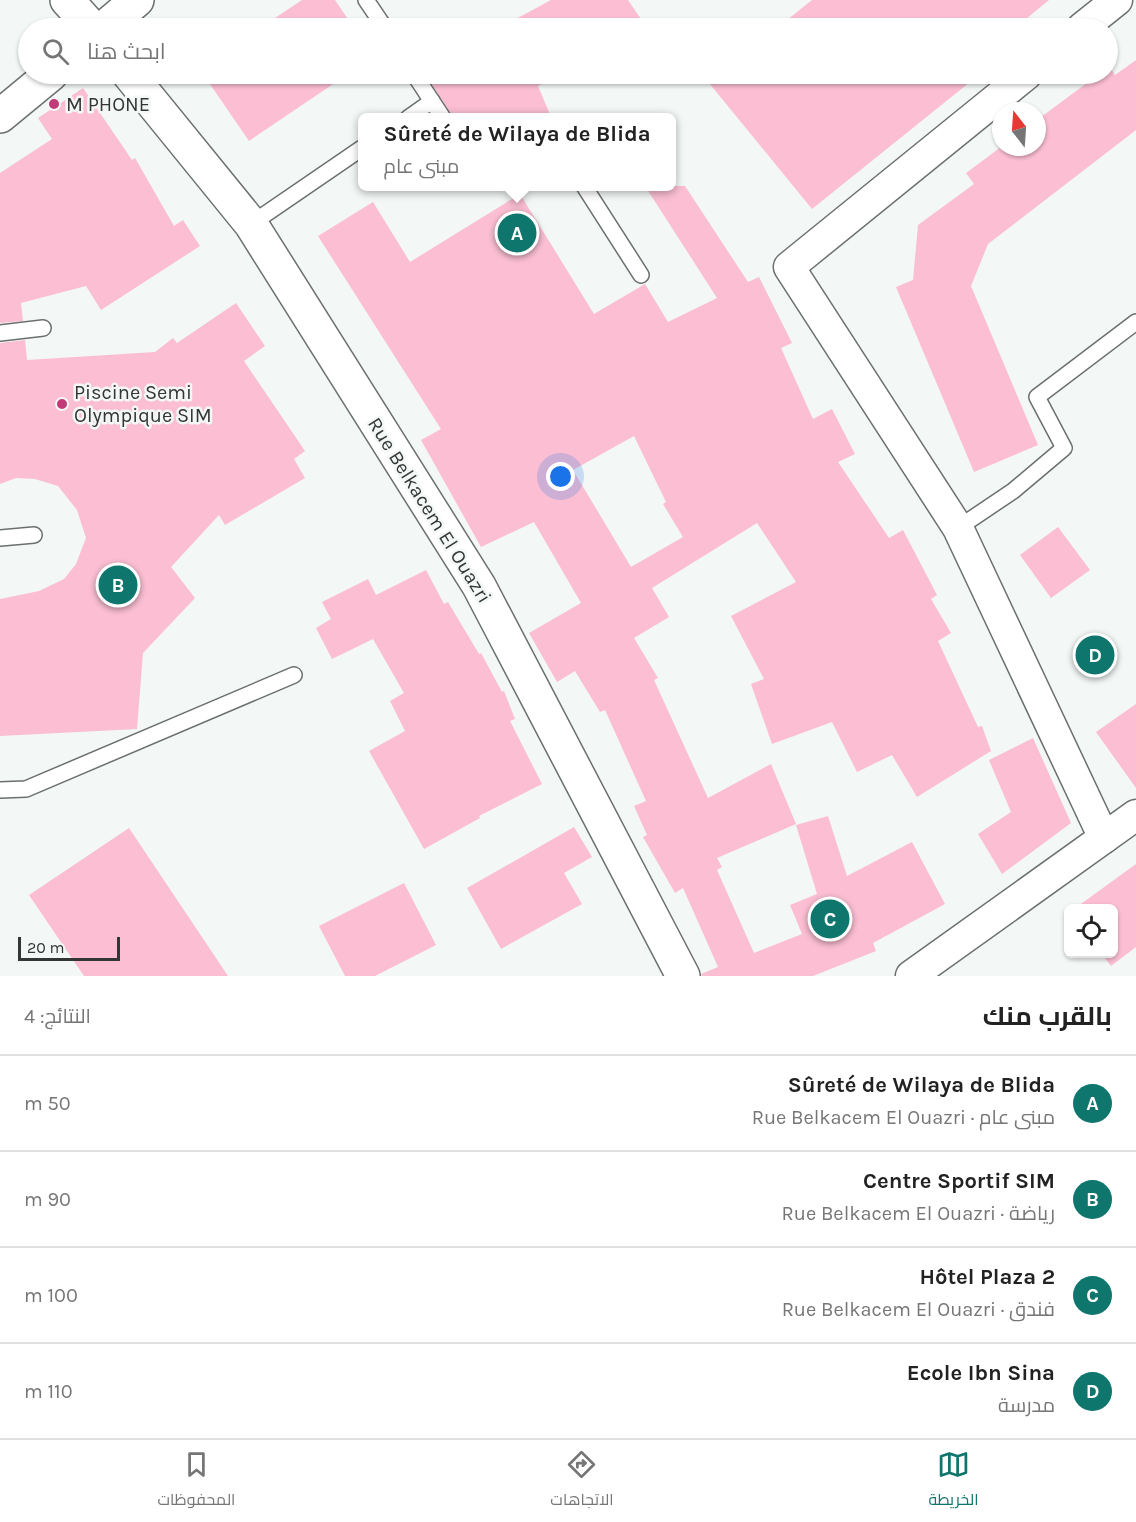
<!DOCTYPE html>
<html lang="ar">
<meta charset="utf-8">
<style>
:root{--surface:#fff;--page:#f2f2f2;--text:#222;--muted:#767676;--line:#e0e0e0;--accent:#0f766e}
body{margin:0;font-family:Karla,Cairo,sans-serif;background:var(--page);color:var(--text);direction:rtl}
.controls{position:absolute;right:18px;bottom:18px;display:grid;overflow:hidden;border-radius:9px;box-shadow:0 2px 4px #0004}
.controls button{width:54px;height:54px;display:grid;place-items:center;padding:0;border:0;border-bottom:2px solid var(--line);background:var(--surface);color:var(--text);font:30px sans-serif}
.compass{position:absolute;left:992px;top:102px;width:54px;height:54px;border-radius:50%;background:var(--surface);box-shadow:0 2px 4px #0004;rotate:343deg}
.scale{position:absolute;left:18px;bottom:15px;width:102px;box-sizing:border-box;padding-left:6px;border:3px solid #343535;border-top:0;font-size:16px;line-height:21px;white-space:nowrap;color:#343535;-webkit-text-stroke:4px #f3f7f6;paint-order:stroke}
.you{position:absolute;left:561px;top:477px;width:21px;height:21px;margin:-15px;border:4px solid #fff;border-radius:50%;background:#1a73e8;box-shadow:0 0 0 9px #1a73e833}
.badge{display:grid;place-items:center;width:39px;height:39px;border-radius:50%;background:var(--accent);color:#fff;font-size:20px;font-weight:700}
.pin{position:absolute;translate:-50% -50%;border:3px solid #fff;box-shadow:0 2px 6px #0006}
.popup{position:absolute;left:358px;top:113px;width:318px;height:78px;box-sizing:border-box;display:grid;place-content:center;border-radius:9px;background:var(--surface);filter:drop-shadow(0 2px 4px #0005);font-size:20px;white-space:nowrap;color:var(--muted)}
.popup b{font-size:22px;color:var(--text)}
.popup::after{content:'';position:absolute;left:50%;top:100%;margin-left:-12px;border:12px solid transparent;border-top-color:var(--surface)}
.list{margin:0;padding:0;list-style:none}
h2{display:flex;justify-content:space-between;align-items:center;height:78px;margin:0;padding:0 24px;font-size:26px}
h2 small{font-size:20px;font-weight:400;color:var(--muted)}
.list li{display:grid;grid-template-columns:39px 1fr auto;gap:18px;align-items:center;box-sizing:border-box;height:96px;padding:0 24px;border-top:2px solid var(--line)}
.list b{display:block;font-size:22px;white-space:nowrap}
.list p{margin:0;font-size:20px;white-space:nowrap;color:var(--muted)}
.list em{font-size:20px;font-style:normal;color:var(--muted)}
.icon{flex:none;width:33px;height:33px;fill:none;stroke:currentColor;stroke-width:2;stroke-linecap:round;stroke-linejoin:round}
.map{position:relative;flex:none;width:1136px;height:976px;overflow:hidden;direction:ltr}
.search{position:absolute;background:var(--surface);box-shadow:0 2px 4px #0004;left:18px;right:18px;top:18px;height:66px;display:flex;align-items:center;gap:15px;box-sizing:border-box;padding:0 21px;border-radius:33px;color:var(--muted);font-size:22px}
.sheet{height:462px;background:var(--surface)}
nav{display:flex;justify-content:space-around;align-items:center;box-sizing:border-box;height:84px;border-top:2px solid var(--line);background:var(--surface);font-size:16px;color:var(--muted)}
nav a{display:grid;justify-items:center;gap:3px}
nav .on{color:var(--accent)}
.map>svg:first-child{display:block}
.building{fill:#fbbed3;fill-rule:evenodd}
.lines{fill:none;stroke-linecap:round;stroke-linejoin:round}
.service-casing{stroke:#6b6f6e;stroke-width:18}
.minor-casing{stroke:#6b6f6e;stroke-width:33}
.tertiary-casing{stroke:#6b6f6e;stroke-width:36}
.secondary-casing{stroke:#6b6f6e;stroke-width:36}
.service{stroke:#fff;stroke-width:15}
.minor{stroke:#fff;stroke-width:30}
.tertiary{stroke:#fff;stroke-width:33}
.secondary{stroke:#fff;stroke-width:33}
.poi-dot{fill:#c23a78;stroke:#f3f7f6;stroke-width:2}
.labels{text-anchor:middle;stroke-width:5;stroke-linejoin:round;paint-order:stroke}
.poi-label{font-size:20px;fill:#343535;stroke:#f3f7f6;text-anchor:start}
.street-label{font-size:20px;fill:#343535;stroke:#f3f7f6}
</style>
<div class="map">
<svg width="1136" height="976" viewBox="0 0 1136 976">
<rect width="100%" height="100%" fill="#f3f7f6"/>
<g class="building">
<path d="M 302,0 L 335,0 L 354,28 L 260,28 Z"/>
<path d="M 551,0 L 628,0 L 647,28 L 499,28 Z"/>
<path d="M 812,0 L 1049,0 L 1015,28 L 777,28 Z"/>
<path d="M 1136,60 L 1136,130 L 988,244 L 971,286 L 1038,445 L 974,472 L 896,287 L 913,280 L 918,225 L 974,184 L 966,173 L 1001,147 L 1037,147 L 1037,120 L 1099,74 L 1107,74 L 1109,66 L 1115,75 Z"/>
<path d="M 203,74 L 348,74 L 249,141 Z"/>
<path d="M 438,74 L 539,74 L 544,83 L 538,86 L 551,117 L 453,117 L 429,80 Z"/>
<path d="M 721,74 L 980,74 L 812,209 L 709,83 Z"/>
<path d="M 83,88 L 132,160 L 135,158 L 174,226 L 183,220 L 200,246 L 101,310 L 86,286 L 21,303 L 23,321 L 0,323 L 0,173 L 52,139 L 38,118 Z"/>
<path d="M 645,186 L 685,186 L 748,282 L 759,277 L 792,343 L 781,348 L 813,419 L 832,409 L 855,454 L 838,462 L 889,538 L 903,530 L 937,595 L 931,599 L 951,633 L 938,641 L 978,727 L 982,726 L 991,751 L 917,797 L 892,755 L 857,772 L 832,722 L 772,744 L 751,684 L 764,679 L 731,616 L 796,582 L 757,523 L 652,588 L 669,617 L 634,638 L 658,678 L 654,680 L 708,798 L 771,764 L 796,824 L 717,858 L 722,867 L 717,870 L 754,953 L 802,934 L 790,905 L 817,894 L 796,825 L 828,816 L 847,876 L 912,842 L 945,904 L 873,943 L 876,951 L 813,976 L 702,976 L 701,974 L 718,967 L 683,888 L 675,893 L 643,837 L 647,835 L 634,806 L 646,801 L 605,710 L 600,712 L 575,671 L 557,682 L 529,633 L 581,603 L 534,522 L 481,547 L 421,440 L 441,429 L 318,236 L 373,202 L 410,262 L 520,194 L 594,314 L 645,284 L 668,322 L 717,298 ZM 634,436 L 666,502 L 663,504 L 683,537 L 631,567 L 573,470 Z"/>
<path d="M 236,303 L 265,346 L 244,361 L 305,451 L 294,459 L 305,478 L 225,525 L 219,515 L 171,567 L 195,598 L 143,653 L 137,729 L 0,736 L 0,599 L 39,591 L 64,579 L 76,564 L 86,538 L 77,510 L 58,486 L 35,479 L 16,478 L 0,484 L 0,343 L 25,340 L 27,360 L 155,352 L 173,338 L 177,343 Z"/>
<path d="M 1058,527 L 1090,570 L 1051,598 L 1020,555 Z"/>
<path d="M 426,570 L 444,604 L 448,602 L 479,654 L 481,653 L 502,692 L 504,691 L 515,719 L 510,721 L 542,784 L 479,816 L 480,818 L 424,849 L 369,751 L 405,731 L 390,701 L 404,693 L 373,639 L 332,659 L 316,628 L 331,619 L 322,602 L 368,579 L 376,595 Z"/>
<path d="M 1136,704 L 1136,788 L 1096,732 Z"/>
<path d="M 1033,738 L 1071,823 L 1002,874 L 978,834 L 1011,812 L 989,760 Z"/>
<path d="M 574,827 L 592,857 L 564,873 L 582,904 L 501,949 L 467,888 Z"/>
<path d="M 129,828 L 228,976 L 84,976 L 29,895 Z"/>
<path d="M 1136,864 L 1136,947 L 1111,966 L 1102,954 L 1113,954 L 1113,909 L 1074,909 Z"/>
<path d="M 404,883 L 436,945 L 375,976 L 345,976 L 319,926 Z"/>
</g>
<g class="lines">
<g class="service-casing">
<g id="service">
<path d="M 366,0 L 385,28"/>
<path d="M 414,74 L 443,118"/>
<path d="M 408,118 L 432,101"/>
<path d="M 584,186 L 641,275"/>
<path d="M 251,224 L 362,148"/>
<path d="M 0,333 L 43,328"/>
<path d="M 958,528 L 1013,491 L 1064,448 L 1037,397 L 1136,322"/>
<path d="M 0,538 L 34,535"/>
<path d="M 0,790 L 26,789 L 294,675"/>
</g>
</g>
<g class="minor-casing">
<g id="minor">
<path d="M 1082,28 L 1117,0"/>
<path d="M 1027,74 L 789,267 L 958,528 L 1104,838"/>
<path d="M 911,976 L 1136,815"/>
</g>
</g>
<g class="tertiary-casing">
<g id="tertiary">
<path d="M 67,0 L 92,28"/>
<path d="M 129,74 L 251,224 L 479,586 L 683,976"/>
</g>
</g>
<g class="secondary-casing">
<g id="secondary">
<path d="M 104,28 L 137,0"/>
<path d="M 0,116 L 51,74"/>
</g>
</g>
<use href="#service" class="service"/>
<use href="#minor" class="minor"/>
<use href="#tertiary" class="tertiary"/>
<use href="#secondary" class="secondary"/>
</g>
<g class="poi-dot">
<circle cx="54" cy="104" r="6"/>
<circle cx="62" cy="404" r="6"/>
</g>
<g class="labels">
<g class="poi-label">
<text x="66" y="111">M PHONE</text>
<text x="74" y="399">Piscine Semi<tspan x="74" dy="23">Olympique SIM</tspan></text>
</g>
<g class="street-label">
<text transform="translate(430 510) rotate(58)" y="7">Rue Belkacem El Ouazri</text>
</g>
</g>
</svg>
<div class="controls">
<button><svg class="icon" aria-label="locate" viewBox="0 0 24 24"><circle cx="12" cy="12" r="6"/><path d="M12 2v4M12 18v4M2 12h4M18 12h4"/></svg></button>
</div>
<svg class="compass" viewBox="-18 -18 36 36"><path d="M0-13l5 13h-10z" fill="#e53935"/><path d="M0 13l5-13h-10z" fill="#767676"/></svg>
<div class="scale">20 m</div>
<div class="you"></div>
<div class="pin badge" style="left:517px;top:233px">A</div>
<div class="popup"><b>Sûreté de Wilaya de Blida</b>مبنى عام</div>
<div class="pin badge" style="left:118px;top:585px">B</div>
<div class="pin badge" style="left:830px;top:919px">C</div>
<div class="pin badge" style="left:1095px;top:655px">D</div>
<div class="search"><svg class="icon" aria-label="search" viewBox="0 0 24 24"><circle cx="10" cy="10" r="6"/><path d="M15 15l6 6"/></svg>ابحث هنا</div>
</div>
<section class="sheet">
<h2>بالقرب منك<small>النتائج: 4</small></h2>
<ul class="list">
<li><span class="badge">A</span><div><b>Sûreté de Wilaya de Blida</b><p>مبنى عام · Rue Belkacem El Ouazri</p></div><em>50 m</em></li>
<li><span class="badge">B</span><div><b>Centre Sportif SIM</b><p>رياضة · Rue Belkacem El Ouazri</p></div><em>90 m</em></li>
<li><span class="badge">C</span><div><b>Hôtel Plaza 2</b><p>فندق · Rue Belkacem El Ouazri</p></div><em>100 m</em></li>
<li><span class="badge">D</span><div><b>Ecole Ibn Sina</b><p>مدرسة</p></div><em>110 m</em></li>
</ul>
</section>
<nav>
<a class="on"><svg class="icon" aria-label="map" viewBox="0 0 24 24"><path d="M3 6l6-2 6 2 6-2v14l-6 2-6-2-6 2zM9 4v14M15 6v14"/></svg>الخريطة</a>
<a><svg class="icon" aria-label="directions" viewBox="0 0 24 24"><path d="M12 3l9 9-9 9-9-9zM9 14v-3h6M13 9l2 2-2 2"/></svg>الاتجاهات</a>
<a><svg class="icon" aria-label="saved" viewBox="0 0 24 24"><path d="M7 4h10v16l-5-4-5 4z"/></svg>المحفوظات</a>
</nav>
